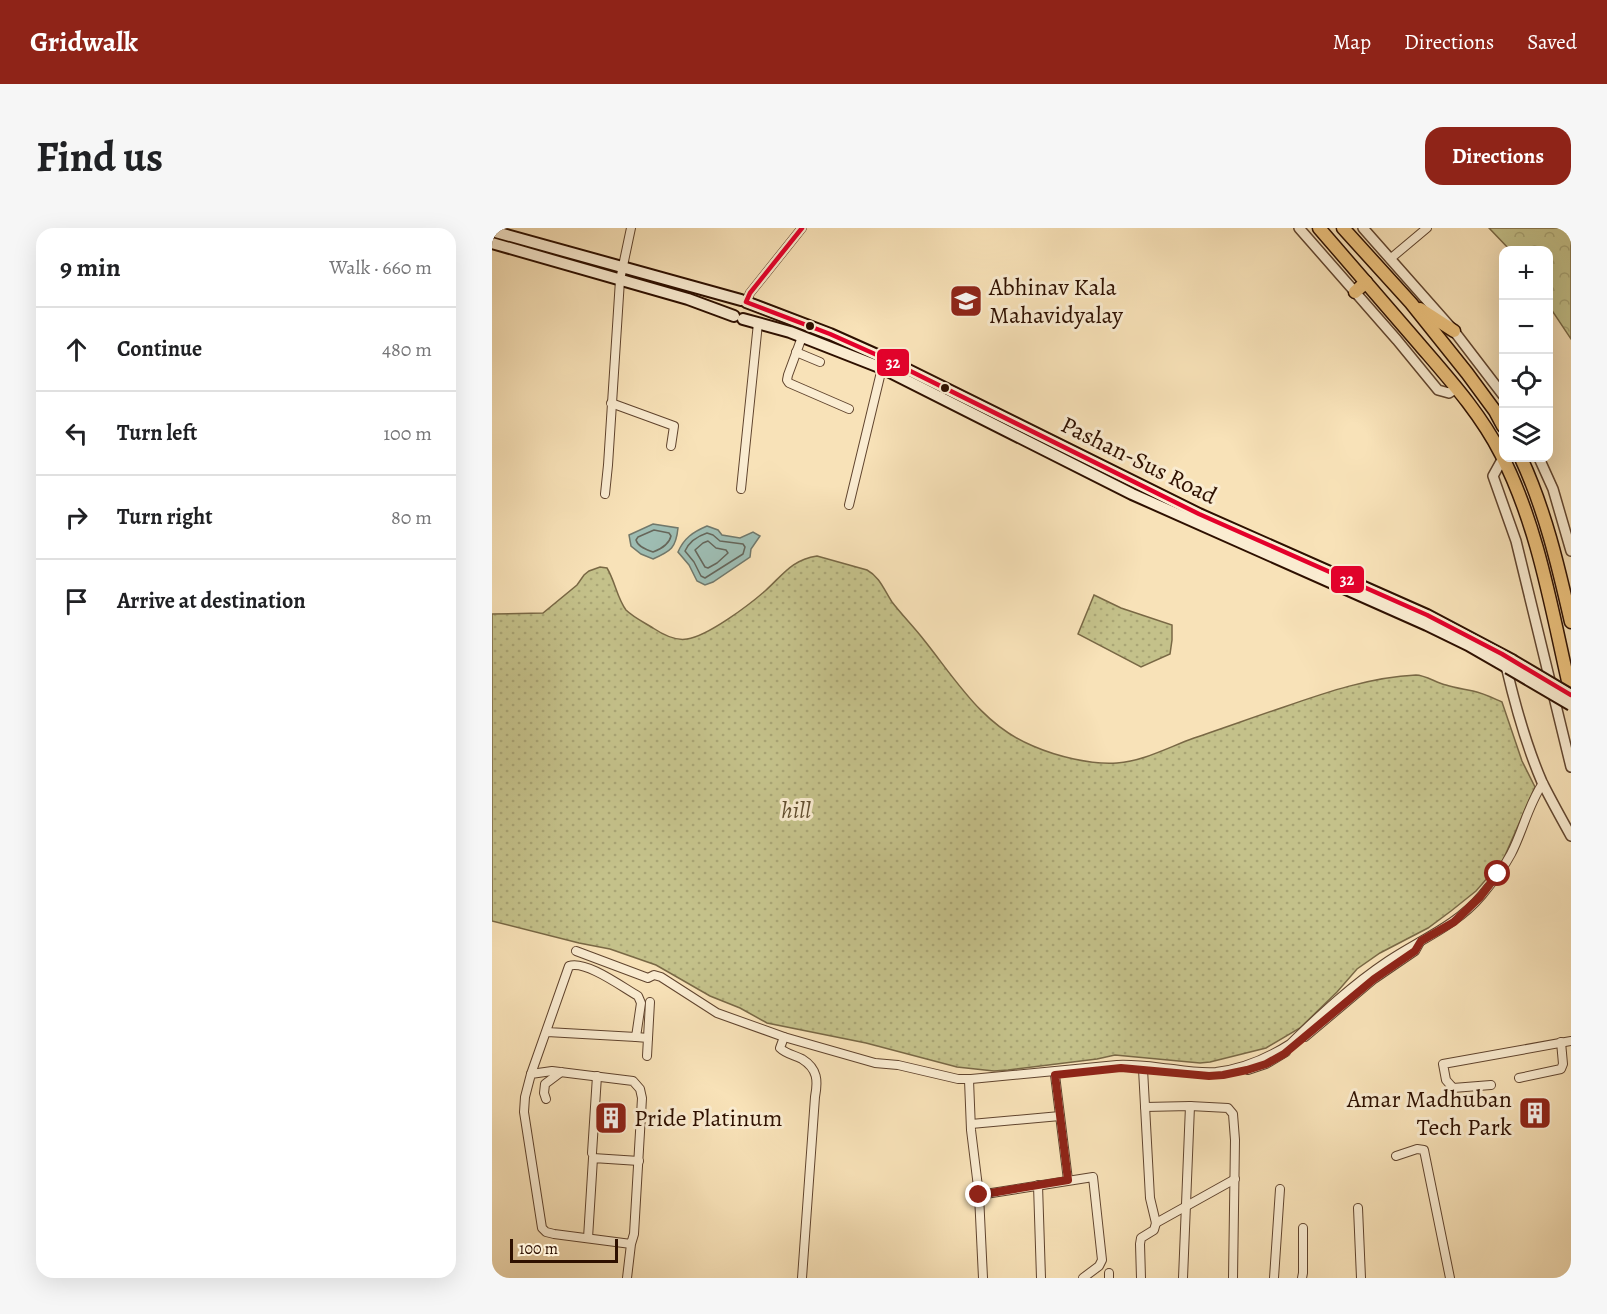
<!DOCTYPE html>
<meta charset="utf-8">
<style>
:root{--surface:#fff;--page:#f6f6f6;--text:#202124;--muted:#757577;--line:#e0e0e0;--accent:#8f2418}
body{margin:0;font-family:Alegreya,serif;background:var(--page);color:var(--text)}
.controls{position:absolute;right:18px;top:18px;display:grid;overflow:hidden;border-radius:12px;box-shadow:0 6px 24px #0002}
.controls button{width:54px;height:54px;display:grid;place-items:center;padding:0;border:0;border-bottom:2px solid var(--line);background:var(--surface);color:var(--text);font:30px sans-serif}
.scale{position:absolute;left:18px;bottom:15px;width:108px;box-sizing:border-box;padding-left:6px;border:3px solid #2e1000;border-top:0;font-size:16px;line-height:21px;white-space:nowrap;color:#2e1000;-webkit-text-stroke:4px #faecd1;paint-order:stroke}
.stop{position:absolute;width:18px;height:18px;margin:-14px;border:4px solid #8f2418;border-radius:50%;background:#fff}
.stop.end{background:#8f2418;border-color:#fff;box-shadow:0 2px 6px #0008}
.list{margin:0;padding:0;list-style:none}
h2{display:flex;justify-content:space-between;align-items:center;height:78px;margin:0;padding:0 24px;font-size:26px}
h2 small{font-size:20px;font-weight:400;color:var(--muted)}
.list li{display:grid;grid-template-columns:39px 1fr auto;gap:18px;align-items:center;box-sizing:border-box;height:84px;padding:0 24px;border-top:2px solid var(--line)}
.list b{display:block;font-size:22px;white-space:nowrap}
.list em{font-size:20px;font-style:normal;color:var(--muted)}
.icon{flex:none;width:33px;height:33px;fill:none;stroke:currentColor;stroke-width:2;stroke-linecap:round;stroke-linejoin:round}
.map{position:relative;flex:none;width:1079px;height:1050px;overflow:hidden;border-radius:18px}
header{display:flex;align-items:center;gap:36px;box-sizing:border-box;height:84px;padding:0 30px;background:var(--accent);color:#fff}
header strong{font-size:28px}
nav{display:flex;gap:33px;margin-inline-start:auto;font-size:21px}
.intro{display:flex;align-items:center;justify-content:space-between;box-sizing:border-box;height:144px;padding:0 36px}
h1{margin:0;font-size:42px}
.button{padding:15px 27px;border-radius:18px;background:var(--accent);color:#fff;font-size:21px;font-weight:700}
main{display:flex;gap:36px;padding:0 36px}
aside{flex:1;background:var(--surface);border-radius:18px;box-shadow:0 6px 24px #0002}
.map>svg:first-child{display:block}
.grass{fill:url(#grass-dots);stroke:#796845;stroke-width:1.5}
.forest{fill:url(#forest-crowns);stroke:#796845;stroke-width:1.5}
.water{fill:#9ebdb3;stroke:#71786b;stroke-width:1.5}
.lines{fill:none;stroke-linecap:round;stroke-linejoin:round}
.shore{stroke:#66665a;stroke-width:1.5}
.minor-casing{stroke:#60442e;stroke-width:10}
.tertiary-casing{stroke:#60442e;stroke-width:12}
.secondary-casing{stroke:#2e1000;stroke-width:14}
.trunk-casing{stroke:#2e1000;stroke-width:15}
.minor{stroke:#faecd1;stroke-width:8}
.tertiary{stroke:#faecd1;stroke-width:9}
.secondary{stroke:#faecd1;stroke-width:10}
.trunk{stroke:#ecc17c;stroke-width:12}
.secondary-bridge-casing{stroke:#2e1000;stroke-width:14;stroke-linecap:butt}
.secondary-bridge{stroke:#faecd1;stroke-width:10}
.bus-1-casing{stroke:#faecd1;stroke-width:9}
.bus-1{stroke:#e4002b;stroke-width:4.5}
.route{stroke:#8f2418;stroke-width:8}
.bus-dot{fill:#2e1000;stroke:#faecd1;stroke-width:2}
.labels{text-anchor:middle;stroke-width:6;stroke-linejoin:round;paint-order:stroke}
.poi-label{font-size:24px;fill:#2e1000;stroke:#faecd1;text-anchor:start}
.street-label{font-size:24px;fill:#2e1000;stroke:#faecd1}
.park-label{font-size:24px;font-style:italic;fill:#624e30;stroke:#faecd1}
.line-badge{stroke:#faecd1;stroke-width:2}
.badge-label{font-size:16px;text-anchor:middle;font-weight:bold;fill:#fff}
</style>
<header>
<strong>Gridwalk</strong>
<nav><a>Map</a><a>Directions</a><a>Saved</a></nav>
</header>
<div class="intro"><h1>Find us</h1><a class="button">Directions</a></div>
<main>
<aside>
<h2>9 min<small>Walk · 660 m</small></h2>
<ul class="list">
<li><svg class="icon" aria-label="ahead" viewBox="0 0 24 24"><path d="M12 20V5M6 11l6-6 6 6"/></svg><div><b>Continue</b></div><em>480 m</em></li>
<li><svg class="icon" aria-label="left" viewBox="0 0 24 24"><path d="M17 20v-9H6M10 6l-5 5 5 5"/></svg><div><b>Turn left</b></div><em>100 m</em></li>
<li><svg class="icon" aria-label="right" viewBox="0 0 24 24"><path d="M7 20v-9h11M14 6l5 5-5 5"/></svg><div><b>Turn right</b></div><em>80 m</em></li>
<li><svg class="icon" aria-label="arrive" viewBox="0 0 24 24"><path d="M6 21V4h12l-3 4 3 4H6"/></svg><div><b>Arrive at destination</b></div></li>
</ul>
</aside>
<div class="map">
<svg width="1079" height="1050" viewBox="0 0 1079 1050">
<defs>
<pattern id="grass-dots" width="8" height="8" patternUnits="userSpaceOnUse" patternTransform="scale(1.5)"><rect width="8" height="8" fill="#c4c18a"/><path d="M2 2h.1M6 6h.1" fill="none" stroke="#a9a575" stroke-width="1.8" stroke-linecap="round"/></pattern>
<pattern id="forest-crowns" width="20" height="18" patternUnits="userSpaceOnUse" patternTransform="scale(1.5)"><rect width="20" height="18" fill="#c4c18a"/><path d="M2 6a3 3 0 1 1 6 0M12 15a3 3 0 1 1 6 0" fill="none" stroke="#a9a575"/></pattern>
</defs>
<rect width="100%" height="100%" fill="#f8e2b8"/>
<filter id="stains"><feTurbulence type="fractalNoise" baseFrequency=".00333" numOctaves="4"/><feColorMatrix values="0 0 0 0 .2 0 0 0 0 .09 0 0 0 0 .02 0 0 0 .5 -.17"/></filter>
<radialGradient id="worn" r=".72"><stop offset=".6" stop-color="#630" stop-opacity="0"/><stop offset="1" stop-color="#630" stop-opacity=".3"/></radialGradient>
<g class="grass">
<path d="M 325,328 L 375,342 C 388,349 392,362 400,374 C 410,387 422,399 432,412 C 464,452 491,498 541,518 C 564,528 599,537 625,535 C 652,533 677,519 702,510 C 732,500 762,489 792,479 C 835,464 879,449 924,447 C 933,447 945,455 954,457 C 963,460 972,461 981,463 C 991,465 1001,470 1010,474 L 1030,533 L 1043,559 L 1011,632 L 984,663 L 959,683 L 936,700 L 888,725 L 865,741 L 845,764 L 808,800 L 774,820 L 718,834 L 708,835 L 623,827 L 605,831 L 516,842 L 502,843 L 465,839 L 374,815 L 275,795 L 248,780 L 218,768 L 164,737 L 118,721 L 87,715 L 0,693 L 0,386 L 51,385 L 85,357 L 92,347 L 97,343 L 108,339 L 115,340 C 123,353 125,370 134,382 C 141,389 153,395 161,400 C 170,406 184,413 195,411 C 216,408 257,377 273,363 C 291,347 299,332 325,328 Z"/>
<path d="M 602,367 L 629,380 L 680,397 L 680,412 L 678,426 L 649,439 L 586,406 Z"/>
</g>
<path class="forest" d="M 997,0 L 1079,0 L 1079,111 L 1057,78 L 1056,22 L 1018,22 Z"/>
<g class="water">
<path d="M 161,296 L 186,300 C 184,320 179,323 161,331 L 149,326 L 139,318 L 137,307 Z"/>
<path d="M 215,298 L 226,302 L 230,307 L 248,310 L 261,304 L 268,308 L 259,321 L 258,329 L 221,354 L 213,357 L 205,353 L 197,337 L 186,324 C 192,310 201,304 215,298 Z"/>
</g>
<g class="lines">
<g class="shore">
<path d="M 162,302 L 177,305 L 179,308 C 177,317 169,321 161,324 C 155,322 146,319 144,312 L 146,309 Z"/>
<path d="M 215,305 L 221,307 L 228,313 L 251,316 L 253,319 L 251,326 L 213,350 L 209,348 L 202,334 L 193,323 C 197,314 206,308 215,305 Z"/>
<path d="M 216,313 L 224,320 L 234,322 L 236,325 L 225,335 L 216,340 L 213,339 L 203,322 L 211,315 Z"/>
</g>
<g class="minor-casing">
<g id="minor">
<path d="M 898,31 L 935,0"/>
<path d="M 254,74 L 258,65 L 310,0"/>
<path d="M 310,109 L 296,147 L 295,152 L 297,155 L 357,181"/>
<path d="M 304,124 L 328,134"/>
<path d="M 119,175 L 182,198 L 179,218"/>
<path d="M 249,261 L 266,95"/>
<path d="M 113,266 L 116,237 L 128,52 L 139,0"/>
<path d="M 357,277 L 390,140"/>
<path d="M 84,723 L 156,750 L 162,747 L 169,749 L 225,785 L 292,809 L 383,835 L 406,837 L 466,851 L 479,851 L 625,837 C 644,836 662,839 681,841 C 695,843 710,845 724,844 C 750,841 776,830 798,816 C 829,786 860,757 896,733 C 929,711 964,698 990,667 C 1000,655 1011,641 1019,626 C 1031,603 1036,577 1051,555"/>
<path d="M 144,809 L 156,810 L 155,828"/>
<path d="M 292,809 L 288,820 C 294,826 302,827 310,831 C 326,841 326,853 323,869 L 310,1050"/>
<path d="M 813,809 L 882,751 L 923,723 L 928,714"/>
<path d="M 156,810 L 158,774"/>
<path d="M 756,842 L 774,836 L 794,824"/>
<path d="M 39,846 L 77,738 C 94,732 130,759 146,768 L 149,775 L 144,809 L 55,804"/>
<path d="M 563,847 L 576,952"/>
<path d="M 1027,850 L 1069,841 L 1071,836 L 1069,814"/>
<path d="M 477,852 L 479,902 L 487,967 L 491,1050"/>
<path d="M 999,857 L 961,860 L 954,852 L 951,836 L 1079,813"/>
<path d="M 54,871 L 52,865 L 53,856 L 69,844"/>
<path d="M 653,879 L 698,878 L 736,880 L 741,886 L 743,912 L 741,1050"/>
<path d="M 479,896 L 568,888"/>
<path d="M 100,925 L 105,848"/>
<path d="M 904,928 L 925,921 L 932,922 L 958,1050"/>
<path d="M 546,957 L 549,1050"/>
<path d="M 487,967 L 601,949 L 610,1032 L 607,1038 L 591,1050"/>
<path d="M 866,980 L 869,1050"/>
<path d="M 664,995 L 743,951"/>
<path d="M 96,1010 L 101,930 L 147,933"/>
<path d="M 617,1045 L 617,1050"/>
<path d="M 135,1050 L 139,1016 L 142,1006 L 150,870 L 148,861 L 141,853 L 60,843 L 39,846 L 33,869 L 32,884 L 50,1000 L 54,1004 L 62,1006 L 139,1016"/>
<path d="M 649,1050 L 648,1016 L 649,1010 L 662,1002 L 664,995 L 658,970 L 651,841"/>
<path d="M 691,1050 L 698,878"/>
<path d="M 782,1050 L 788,961"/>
<path d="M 810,1050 L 811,1045 L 811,1000"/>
</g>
</g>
<g class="tertiary-casing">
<g id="tertiary">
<path d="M 807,0 L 905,112 L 946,162 L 957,165 L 965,160"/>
<path d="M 871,0 L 962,103 L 1011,167"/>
<path d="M 1011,230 L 1001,248 L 1024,313 L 1079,539"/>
<path d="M 1047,230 L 1061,261 L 1079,323"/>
<path d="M 1014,438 C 1023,477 1034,517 1050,554 C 1059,572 1069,590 1079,608"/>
</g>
</g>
<g class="secondary-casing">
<g id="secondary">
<path d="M 0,3 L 249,72"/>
<path d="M 0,15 L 196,71 L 242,88"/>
<path d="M 254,74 L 338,106 L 394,131 L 707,286 L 935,387 L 1020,432"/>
<path d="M 251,91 L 298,104 L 390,140 L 640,266 L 935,397 L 976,417 L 1016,440"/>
</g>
</g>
<g class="trunk-casing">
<g id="trunk">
<path d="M 827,0 C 861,39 894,78 928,117 C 958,152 988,185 1009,226 C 1047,300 1060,385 1079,466"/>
<path d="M 851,0 L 919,75 L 975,145 L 1003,183 L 1011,198"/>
<path d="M 863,64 L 874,54"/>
<path d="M 928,81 L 962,103"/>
<path d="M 1029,230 C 1053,282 1066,337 1079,394"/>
</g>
</g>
<use href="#minor" class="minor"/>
<use href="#tertiary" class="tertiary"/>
<use href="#secondary" class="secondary"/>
<use href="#trunk" class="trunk"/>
<g class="secondary-bridge-casing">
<g id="secondary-bridge">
<path d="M 1020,432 L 1079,467"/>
<path d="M 1016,440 L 1079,477"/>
</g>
</g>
<use href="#secondary-bridge" class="secondary-bridge"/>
<g class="bus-1-casing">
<path id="bus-1" d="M 310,0 L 258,65 L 254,74 L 338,106 L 394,131 L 707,286 L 935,387 L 1010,426 L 1079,467"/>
</g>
<use href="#bus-1" class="bus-1"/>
</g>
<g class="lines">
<path class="route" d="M 487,967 L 576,952 L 563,847 L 629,840 L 717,848 L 731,847 L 755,842 L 774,836 L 792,826 L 882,751 L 923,723 L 929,713 L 962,694 L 988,669 L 1006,646"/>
</g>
<defs>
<g id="university-square" transform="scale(1.725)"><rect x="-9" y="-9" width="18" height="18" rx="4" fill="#8f2418" stroke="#faecd1"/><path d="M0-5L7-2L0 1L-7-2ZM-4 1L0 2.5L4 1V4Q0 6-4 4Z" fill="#fff"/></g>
<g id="building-square" transform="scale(1.725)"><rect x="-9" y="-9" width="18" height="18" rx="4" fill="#8f2418" stroke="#faecd1"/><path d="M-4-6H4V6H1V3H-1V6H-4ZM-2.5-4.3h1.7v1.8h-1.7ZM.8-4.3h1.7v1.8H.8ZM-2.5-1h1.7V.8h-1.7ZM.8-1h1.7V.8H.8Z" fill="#fff"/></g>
</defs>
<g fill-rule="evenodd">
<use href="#university-square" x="474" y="73"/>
<use href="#building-square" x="1043" y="885"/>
<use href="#building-square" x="119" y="890"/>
</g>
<g class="bus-dot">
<circle cx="318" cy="98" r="5"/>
<circle cx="453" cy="160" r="5"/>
</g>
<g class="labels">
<g class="poi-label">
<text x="497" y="67">Abhinav Kala<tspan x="497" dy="28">Mahavidyalay</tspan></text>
<text x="1020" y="879" text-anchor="end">Amar Madhuban<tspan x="1020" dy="28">Tech Park</tspan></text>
<text x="142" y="898">Pride Platinum</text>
</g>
<g class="street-label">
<text transform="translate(647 232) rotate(26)" y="8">Pashan-Sus Road</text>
</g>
<g class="park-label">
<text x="304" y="590">hill</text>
</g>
</g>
<g class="line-badge">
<rect x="384" y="120" width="34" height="29" rx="6" fill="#e4002b"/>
<rect x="838" y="337" width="35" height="29" rx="6" fill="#e4002b"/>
</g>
<g class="badge-label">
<text x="401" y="140">32</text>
<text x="855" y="357">32</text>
</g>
<rect width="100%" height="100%" filter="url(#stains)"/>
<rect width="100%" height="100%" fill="url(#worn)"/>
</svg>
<div class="controls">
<button>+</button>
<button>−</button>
<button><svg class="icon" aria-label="locate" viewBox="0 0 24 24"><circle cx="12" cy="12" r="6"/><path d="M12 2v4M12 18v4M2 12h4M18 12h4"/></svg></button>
<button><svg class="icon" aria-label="layers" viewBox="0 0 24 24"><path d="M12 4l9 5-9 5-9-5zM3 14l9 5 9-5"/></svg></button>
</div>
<div class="scale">100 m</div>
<div class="stop" style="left:1006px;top:646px"></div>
<div class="stop end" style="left:487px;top:967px"></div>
</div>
</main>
